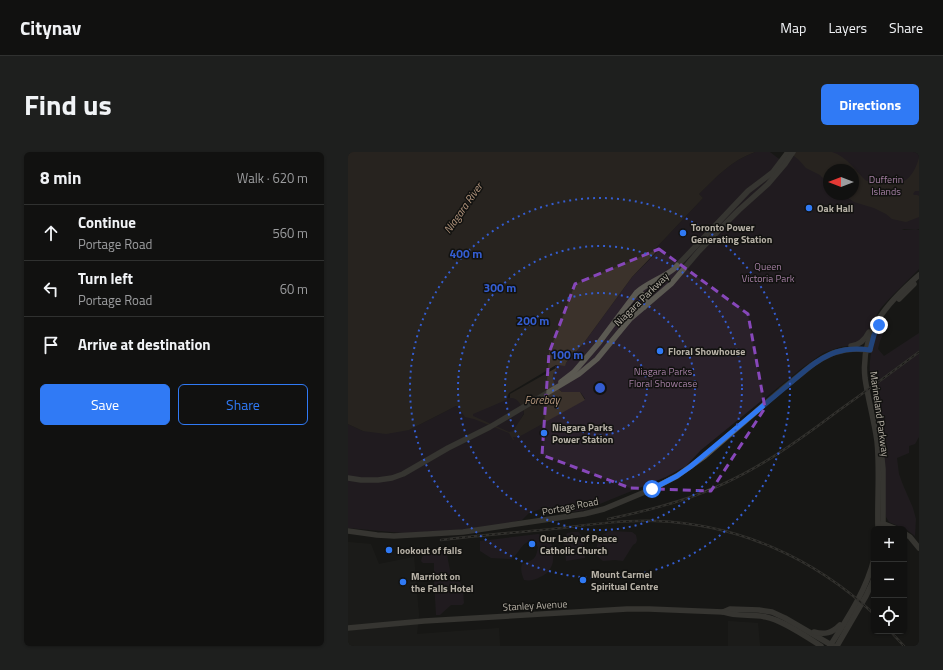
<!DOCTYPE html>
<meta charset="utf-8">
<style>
:root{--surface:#111110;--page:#1e1f1e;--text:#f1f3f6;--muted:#9c9d9f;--line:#303130;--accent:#307af5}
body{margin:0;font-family:"Titillium Web",sans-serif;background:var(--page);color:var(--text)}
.controls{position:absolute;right:12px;bottom:12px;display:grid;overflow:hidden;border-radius:6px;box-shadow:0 1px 3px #0004}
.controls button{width:36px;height:36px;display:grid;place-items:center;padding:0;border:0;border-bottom:1px solid var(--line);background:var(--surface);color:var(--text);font:20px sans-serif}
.compass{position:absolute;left:475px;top:12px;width:36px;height:36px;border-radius:50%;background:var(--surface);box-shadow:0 1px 3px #0004;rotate:270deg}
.stop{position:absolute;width:12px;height:12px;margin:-9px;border:3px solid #307af5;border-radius:50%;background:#fff}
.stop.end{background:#307af5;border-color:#fff;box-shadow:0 1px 4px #0008}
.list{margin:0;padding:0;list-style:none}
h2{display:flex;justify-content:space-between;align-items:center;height:52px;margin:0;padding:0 16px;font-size:17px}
h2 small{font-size:13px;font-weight:400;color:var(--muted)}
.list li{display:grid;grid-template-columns:26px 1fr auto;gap:12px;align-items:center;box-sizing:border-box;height:56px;padding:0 16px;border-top:1px solid var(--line)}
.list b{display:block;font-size:15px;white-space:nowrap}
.list p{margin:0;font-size:13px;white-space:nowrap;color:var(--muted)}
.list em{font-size:13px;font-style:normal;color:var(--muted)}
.actions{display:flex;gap:8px;padding:12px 16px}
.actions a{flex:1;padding:9px 0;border:1px solid var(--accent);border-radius:6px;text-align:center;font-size:14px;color:var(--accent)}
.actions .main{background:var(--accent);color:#fff}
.icon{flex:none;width:22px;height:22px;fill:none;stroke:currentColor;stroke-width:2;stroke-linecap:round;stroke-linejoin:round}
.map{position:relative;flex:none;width:571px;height:494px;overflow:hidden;border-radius:6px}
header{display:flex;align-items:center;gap:24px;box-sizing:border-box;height:56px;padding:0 20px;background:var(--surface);border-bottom:1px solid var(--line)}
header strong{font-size:19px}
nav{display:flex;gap:22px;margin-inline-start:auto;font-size:14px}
.intro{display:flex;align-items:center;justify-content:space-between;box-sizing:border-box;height:96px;padding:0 24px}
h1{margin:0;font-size:28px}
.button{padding:10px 18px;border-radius:6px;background:var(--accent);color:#fff;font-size:14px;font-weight:700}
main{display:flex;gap:24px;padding:0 24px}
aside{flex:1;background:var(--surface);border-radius:6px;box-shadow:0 1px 3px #0004}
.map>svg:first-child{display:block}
.built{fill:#21211e}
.green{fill:#2a212a;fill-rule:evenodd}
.water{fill:#3b322b}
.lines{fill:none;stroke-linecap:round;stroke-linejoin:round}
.major{stroke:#5b5952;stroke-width:5.5}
.rail-casing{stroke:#514f49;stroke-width:2.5}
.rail{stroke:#121210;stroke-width:1;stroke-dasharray:3;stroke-linecap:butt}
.route{stroke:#307af5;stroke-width:5}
.marked{fill:none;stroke:#8747ba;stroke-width:3;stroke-dasharray:8 5;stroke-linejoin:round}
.ring{fill:none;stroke:#345dd1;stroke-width:2;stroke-dasharray:2 4}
.poi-dot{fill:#307af5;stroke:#121210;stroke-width:1.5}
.labels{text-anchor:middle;stroke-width:3;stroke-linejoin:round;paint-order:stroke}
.park-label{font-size:10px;fill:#a37ea2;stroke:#121210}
.poi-label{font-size:10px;font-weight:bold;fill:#b8b2a7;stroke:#121210;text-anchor:start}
.street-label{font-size:10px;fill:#b8b2a7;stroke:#121210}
.water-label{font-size:11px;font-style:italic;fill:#b3957d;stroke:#121210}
.centre{fill:#345dd1;stroke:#121210;stroke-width:2}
.ring-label{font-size:12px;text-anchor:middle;font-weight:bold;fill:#345dd1;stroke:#121210;stroke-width:3;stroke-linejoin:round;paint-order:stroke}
</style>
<header>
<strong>Citynav</strong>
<nav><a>Map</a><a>Layers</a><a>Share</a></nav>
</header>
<div class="intro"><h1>Find us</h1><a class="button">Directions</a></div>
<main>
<aside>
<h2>8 min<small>Walk · 620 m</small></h2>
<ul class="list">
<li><svg class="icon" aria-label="ahead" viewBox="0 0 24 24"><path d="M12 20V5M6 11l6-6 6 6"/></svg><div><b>Continue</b><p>Portage Road</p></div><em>560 m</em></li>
<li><svg class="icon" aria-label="left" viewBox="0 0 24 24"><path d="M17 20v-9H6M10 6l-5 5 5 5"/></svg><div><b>Turn left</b><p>Portage Road</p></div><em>60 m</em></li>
<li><svg class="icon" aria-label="arrive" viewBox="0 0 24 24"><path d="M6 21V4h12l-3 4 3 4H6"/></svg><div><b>Arrive at destination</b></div></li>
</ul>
<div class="actions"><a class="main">Save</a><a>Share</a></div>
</aside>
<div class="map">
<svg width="571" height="494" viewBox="0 0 571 494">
<rect width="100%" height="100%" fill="#171715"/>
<g class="built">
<path d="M 0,390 L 23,392 L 31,412 L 66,405 L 71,463 L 69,482 L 151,476 L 152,494 L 0,494 Z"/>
<path d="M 380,469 L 410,471 L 412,494 L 380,494 Z"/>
</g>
<g class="green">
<path d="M 407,0 L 422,0 L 439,13 L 449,0 L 571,0 L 571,77 L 568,78 L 554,77 L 556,78 L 571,78 L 571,117 L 542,146 L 532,157 L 524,171 L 518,184 L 506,193 L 492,195 L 475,201 L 454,216 L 353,298 L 338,314 L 318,325 L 237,358 L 217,361 L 215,357 L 193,357 L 181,361 L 174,368 L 169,369 L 153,374 L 106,380 L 83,379 L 71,381 L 54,381 L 0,376 L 0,272 L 15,279 L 61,278 L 108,254 L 110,255 L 117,264 L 124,266 L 125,261 L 156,248 C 168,241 173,249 176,261 L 167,278 L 164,280 L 237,247 L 233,241 L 231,240 L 214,240 C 210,237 204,230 205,224 C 205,222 207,220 208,218 L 207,214 L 218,211 L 235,192 L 284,125 L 309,100 L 307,97 L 355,46 L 351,42 C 368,25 384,8 407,0 ZM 481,18 L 505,18 L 505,42 L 481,42 Z"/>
<path d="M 535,168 L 540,171 L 532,189 L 530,197 L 536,204 L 571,181 L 571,285 L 567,292 L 561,294 L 561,301 L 549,306 L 551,322 L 555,333 L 565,356 L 568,367 L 567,384 L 559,378 L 541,370 L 538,365 L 537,360 C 536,336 536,311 533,287 C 532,269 526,251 523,233 C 519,210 524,189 535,168 Z"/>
<path d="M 261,379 L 284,380 L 288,383 L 289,388 L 288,391 L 285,393 L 275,409 L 267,408 L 255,409 L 248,403 L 250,386 Z"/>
<path d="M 226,380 L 231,380 L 236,389 L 237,406 L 218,409 L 216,388 L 219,381 Z"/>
<path d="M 190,382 C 202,384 207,395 205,406 C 205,409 205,412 203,415 C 201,420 197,423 192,425 C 187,428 182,429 176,428 C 174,423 172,418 174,412 C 185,408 188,408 190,395 C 181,384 175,393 170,400 C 168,403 165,405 163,407 L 143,406 L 132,399 L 132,389 Z"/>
<path d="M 94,399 L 97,400 L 99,403 L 103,423 C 116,430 115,438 116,451 L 114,453 L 103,453 L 92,463 L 88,463 L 86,429 L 86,411 L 75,411 L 73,409 L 74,405 L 81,400 Z"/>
</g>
<g class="water">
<path d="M 0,0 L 407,0 C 384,8 368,25 351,42 L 355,46 L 307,97 L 309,99 L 284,125 L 235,192 L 218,211 L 217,214 L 210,213 L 208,213 L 161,241 L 160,243 L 159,247 L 158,248 L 125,262 L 125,264 L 161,280 L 165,279 L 176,262 L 176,260 C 173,253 170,245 162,246 L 162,242 L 208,216 L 208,218 C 207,220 205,222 205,224 C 204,230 210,237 214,240 L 232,240 L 237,248 L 176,282 L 170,285 L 165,285 L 166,288 L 165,288 L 161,281 L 126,267 L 117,265 L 110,255 L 108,254 L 61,278 L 38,282 L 15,279 L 0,272 Z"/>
<path d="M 441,0 L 484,0 C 498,4 507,18 517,28 C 523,31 529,30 535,31 C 556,35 565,26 571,6 L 571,39 L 567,39 L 565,42 L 566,43 L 569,43 L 571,44 L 571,65 L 558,70 L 544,67 L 538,62 L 526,56 L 506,50 L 495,42 L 505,42 L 505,18 L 481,18 L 481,32 L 472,23 L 458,16 L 451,8 Z"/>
</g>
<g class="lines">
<g class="major">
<path d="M 288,142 L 291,140 L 295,143 C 297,147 299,151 296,155"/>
<path d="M 551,147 L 566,132"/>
<path d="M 503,194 C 512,193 517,188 521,180"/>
<path d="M 213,230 L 226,220 L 250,192 L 289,140 C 301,130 315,126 327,116 L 400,39 L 425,20 L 440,0"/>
<path d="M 532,287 L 535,317 L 535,377"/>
<path d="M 0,326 L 13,328 L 30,328 L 44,326 L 55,322 L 100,296 L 142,275 L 231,222 L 249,207 L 282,167 L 323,132 L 351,99 L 374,75 L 391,58 L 420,32 L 437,12 L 445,0"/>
<path d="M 532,372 L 536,372 L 549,377"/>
<path d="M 530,377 C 529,348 532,318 529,289 C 526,268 520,247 517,226 C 512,180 539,151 571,123"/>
<path d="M 0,379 L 29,383 L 46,384 L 115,380 L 236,362 L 256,357 L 304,337 L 329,324 L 357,304 L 433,238 L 464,213 L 475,206 L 485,201 L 497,198 L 507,197 L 522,198"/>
<path d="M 556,381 L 562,385 L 571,396"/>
<path d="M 375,460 L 382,457 L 411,458 L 424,460 L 437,466 L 485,494"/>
<path d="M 0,476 L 76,469 L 279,457 L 301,457 L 375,460 C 389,465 403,462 418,465 C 434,468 459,485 473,494"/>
<path d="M 466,480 C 477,483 484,481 492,473"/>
<path d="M 482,494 C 499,467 518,439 526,407"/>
<path d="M 489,494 L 518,444 L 526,427"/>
</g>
<g class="rail-casing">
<g id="rail">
<path d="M 260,367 C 299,359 339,349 375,332 C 417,313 454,286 490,259 C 517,240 544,220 571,200"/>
<path d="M 93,388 C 134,383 174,380 214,376 C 245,372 277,368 308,369 C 390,372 466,406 526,462"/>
<path d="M 542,479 L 556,494"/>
</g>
</g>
<use href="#rail" class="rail"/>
</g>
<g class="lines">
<path class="route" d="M 304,337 L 329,324 L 342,315 L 459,217 C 479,201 496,194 522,198 L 526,183 L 531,173"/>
</g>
<path d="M0 0H571V494H0ZM 311,97 L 400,162 L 417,256 L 363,339 L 282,336 L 194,303 L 201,201 L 227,132 Z" fill="#171715" fill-opacity=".55" fill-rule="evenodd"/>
<path class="marked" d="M 311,97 L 400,162 L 417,256 L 363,339 L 282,336 L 194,303 L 201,201 L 227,132 Z"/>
<g class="ring">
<circle cx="252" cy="236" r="47"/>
<circle cx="252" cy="236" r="95"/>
<circle cx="252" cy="236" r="142"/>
<circle cx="252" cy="236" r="190"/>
</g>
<g class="poi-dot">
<circle cx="461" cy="56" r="4"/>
<circle cx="335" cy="81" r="4"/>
<circle cx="312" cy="199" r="4"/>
<circle cx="196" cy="281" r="4"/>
<circle cx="184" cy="392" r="4"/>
<circle cx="41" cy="398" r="4"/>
<circle cx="235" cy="428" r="4"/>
<circle cx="55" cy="430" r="4"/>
</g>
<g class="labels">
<g class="park-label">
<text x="538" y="31">Dufferin<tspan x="538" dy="12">Islands</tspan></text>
<text x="420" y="118">Queen<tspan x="420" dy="12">Victoria Park</tspan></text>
<text x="315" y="223">Niagara Parks<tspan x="315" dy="12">Floral Showcase</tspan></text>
</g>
<g class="poi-label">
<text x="469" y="60">Oak Hall</text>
<text x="343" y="79">Toronto Power<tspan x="343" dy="12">Generating Station</tspan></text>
<text x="320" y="203">Floral Showhouse</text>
<text x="204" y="279">Niagara Parks<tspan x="204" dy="12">Power Station</tspan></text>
<text x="192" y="390">Our Lady of Peace<tspan x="192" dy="12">Catholic Church</tspan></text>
<text x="49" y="402">lookout of falls</text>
<text x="243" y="426">Mount Carmel<tspan x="243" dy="12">Spiritual Centre</tspan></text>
<text x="63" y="428">Marriott on<tspan x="63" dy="12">the Falls Hotel</tspan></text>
</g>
<g class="street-label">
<text transform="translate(293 147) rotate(-44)" y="4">Niagara Parkway</text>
<text transform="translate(532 262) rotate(82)" y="4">Marineland Parkway</text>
<text transform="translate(222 354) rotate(-11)" y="4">Portage Road</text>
<text transform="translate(187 453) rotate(-3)" y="4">Stanley Avenue</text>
</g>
<g class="water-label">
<text transform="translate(115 56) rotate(-55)" y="4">Niagara River</text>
<text x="194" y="252">Forebay</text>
</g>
</g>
<circle cx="252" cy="236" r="6" class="centre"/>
<g class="ring-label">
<text x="118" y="106">400 m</text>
<text x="152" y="140">300 m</text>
<text x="185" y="173">200 m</text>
<text x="219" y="207">100 m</text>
</g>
</svg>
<div class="controls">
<button>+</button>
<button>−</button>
<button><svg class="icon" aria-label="locate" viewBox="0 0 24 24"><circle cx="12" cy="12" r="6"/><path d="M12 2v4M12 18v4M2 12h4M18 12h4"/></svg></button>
</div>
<svg class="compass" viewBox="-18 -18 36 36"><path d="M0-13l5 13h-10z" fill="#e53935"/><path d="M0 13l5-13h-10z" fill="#9c9d9f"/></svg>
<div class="stop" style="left:304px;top:337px"></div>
<div class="stop end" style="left:531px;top:173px"></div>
</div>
</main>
